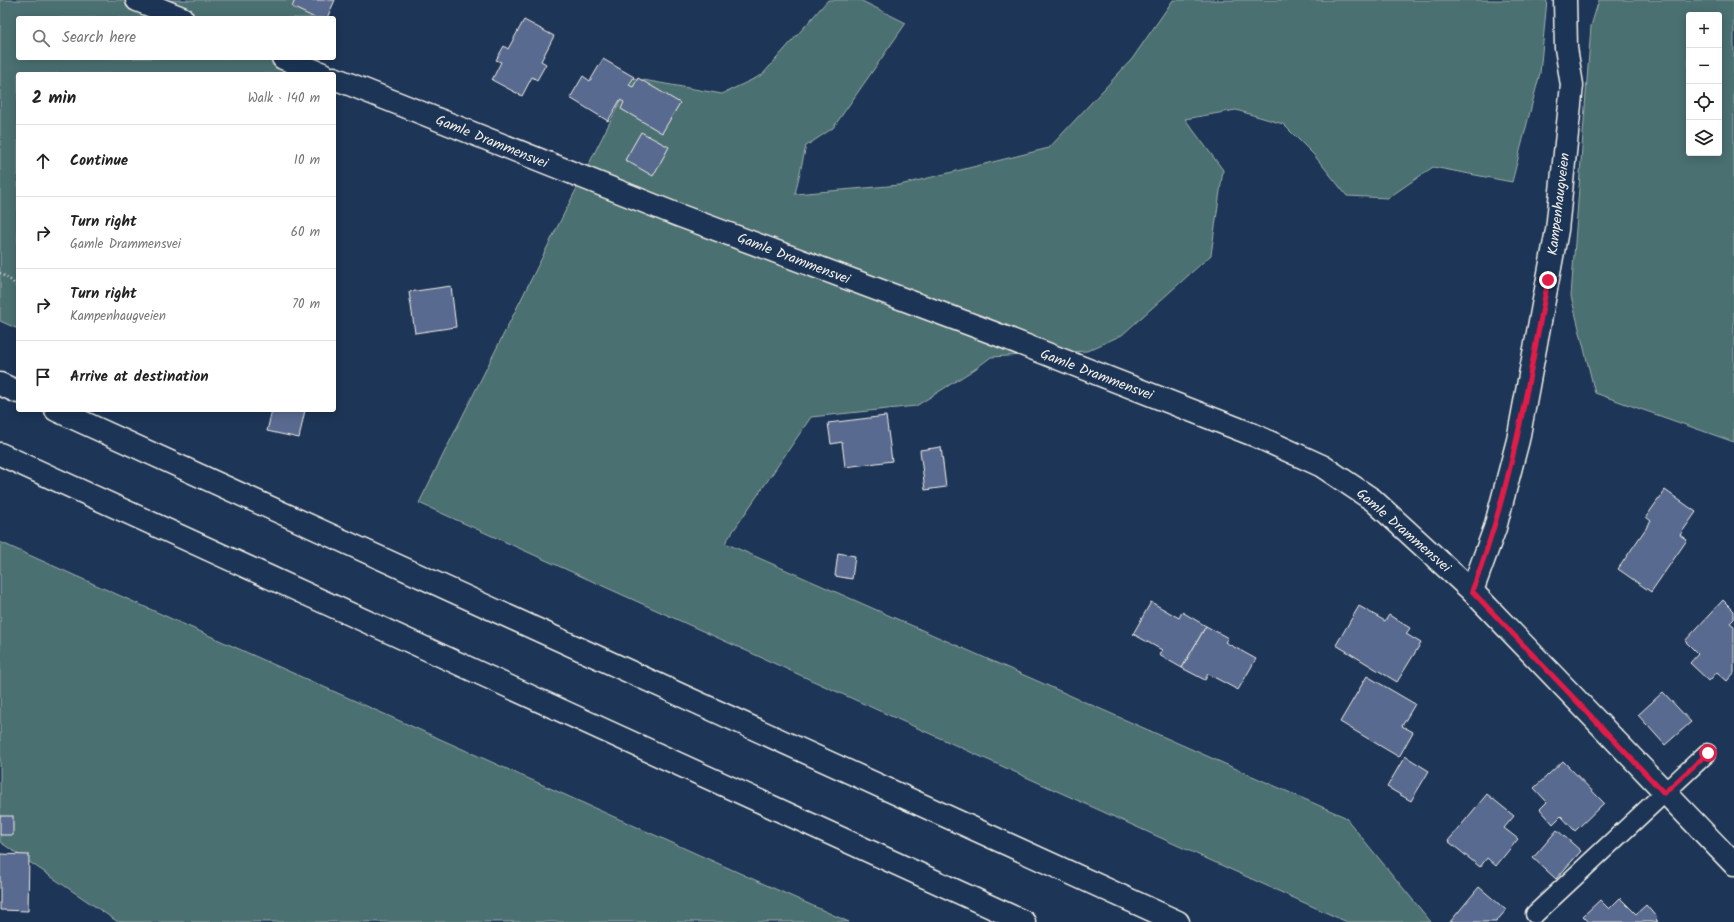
<!DOCTYPE html>
<meta charset="utf-8">
<style>
:root{--surface:#fff;--page:#f2f2f2;--text:#222;--muted:#767676;--line:#e0e0e0}
body{margin:0;font-family:Kalam,sans-serif;background:var(--page);color:var(--text)}
.controls{position:absolute;right:12px;top:12px;display:grid;overflow:hidden;border-radius:4px;box-shadow:0 2px 10px #0003}
.controls button{width:36px;height:36px;display:grid;place-items:center;padding:0;border:0;border-bottom:1px solid var(--line);background:var(--surface);color:var(--text);font:20px sans-serif}
.stop{position:absolute;width:12px;height:12px;margin:-9px;border:3px solid #e11d48;border-radius:50%;background:#fff}
.stop.end{background:#e11d48;border-color:#fff;box-shadow:0 1px 4px #0008}
.list{margin:0;padding:0;list-style:none}
h2{display:flex;justify-content:space-between;align-items:center;height:52px;margin:0;padding:0 16px;font-size:17px}
h2 small{font-size:13px;font-weight:400;color:var(--muted)}
.list li{display:grid;grid-template-columns:26px 1fr auto;gap:12px;align-items:center;box-sizing:border-box;height:72px;padding:0 16px;border-top:1px solid var(--line)}
.list b{display:block;font-size:15px;white-space:nowrap}
.list p{margin:0;font-size:13px;white-space:nowrap;color:var(--muted)}
.list em{font-size:13px;font-style:normal;color:var(--muted)}
.icon{flex:none;width:22px;height:22px;fill:none;stroke:currentColor;stroke-width:2;stroke-linecap:round;stroke-linejoin:round}
.map{position:relative;flex:none;width:1734px;height:922px;overflow:hidden}
.search{position:absolute;background:var(--surface);box-shadow:0 2px 10px #0003;left:16px;top:16px;width:320px;height:44px;display:flex;align-items:center;gap:10px;box-sizing:border-box;padding:0 14px;border-radius:4px;color:var(--muted);font-size:15px}
.panel{position:absolute;background:var(--surface);box-shadow:0 2px 10px #0003;left:16px;top:72px;width:320px;height:340px;border-radius:4px}
.map>svg:first-child{display:block}
.green{fill:#4b6f71;stroke:#a0b0ac;fill-rule:evenodd}
.building{fill:#596b8f;stroke:#f4f1e8}
.lines{fill:none;stroke-linecap:round;stroke-linejoin:round}
.service-casing{stroke:#f4f1e8;stroke-width:21}
.minor-casing{stroke:#f4f1e8;stroke-width:25}
.tertiary-casing{stroke:#f4f1e8;stroke-width:25}
.motorway-casing{stroke:#f4f1e8;stroke-width:25}
.path{stroke:#f4f1e8;stroke-width:2.5;stroke-dasharray:1 3;stroke-linecap:butt}
.service{stroke:#1d3557;stroke-width:18}
.minor{stroke:#1d3557;stroke-width:22}
.tertiary{stroke:#1d3557;stroke-width:22}
.motorway{stroke:#1d3557;stroke-width:22}
.route{stroke:#e11d48;stroke-width:5}
.labels{text-anchor:middle;stroke-width:3;stroke-linejoin:round;paint-order:stroke}
.street-label{font-size:14px;fill:#f4f1e8;stroke:#1d3557}
</style>
<div class="map">
<svg width="1734" height="922" viewBox="0 0 1734 922">
<rect width="100%" height="100%" fill="#1d3557"/>
<filter id="ink" filterUnits="userSpaceOnUse"><feTurbulence type="fractalNoise" baseFrequency=".025" numOctaves="2"/><feDisplacementMap in="SourceGraphic" scale="8" xChannelSelector="R" yChannelSelector="G"/><feConvolveMatrix kernelMatrix="1 2 1 2 8 2 1 2 1" color-interpolation-filters="sRGB"/></filter>
<g filter="url(#ink)">
<g class="green">
<path d="M 0,0 L 318,0 L 311,18 L 18,18 L 18,58 L 296,58 L 290,74 L 18,74 L 18,329 L 0,321 Z"/>
<path d="M 828,0 L 860,0 L 906,23 L 833,128 L 806,146 L 795,194 L 900,185 L 1049,148 L 1132,59 L 1173,0 L 1547,0 L 1540,73 L 1512,182 L 1433,167 L 1388,198 L 1347,196 L 1314,155 L 1283,124 L 1236,110 L 1185,119 L 1223,170 L 1211,255 L 1122,335 L 1087,351 L 991,357 L 975,369 L 916,406 L 811,417 L 725,543 L 1345,817 L 1431,922 L 1347,922 L 419,503 L 632,78 L 722,94 L 762,75 Z"/>
<path d="M 1599,0 L 1734,0 L 1734,442 L 1595,393 L 1571,296 L 1591,26 ZM 1689,15 L 1719,15 L 1719,153 L 1689,153 Z"/>
<path d="M 0,542 L 849,922 L 118,922 L 0,842 Z"/>
</g>
<g class="building">
<path d="M 295,0 L 335,0 L 327,18 L 315,18 L 292,7 Z"/>
<path d="M 524,20 L 554,36 L 541,61 L 546,64 L 537,80 L 532,77 L 522,96 L 492,80 L 501,62 L 496,60 L 504,46 L 508,49 Z"/>
<path d="M 603,59 L 634,77 L 629,85 L 633,87 L 638,78 L 680,103 L 662,133 L 621,109 L 624,102 L 620,100 L 608,121 L 570,98 L 583,76 L 590,81 Z"/>
<path d="M 641,132 L 669,147 L 653,176 L 625,160 Z"/>
<path d="M 451,286 L 456,327 L 415,333 L 409,292 Z"/>
<path d="M 272,410 L 305,410 L 299,438 L 267,431 Z"/>
<path d="M 886,416 L 892,461 L 845,467 L 842,442 L 831,444 L 828,423 Z"/>
<path d="M 941,447 L 946,487 L 925,490 L 920,450 Z"/>
<path d="M 1665,490 L 1696,512 L 1680,535 L 1687,540 L 1651,592 L 1618,569 L 1651,521 L 1646,517 Z"/>
<path d="M 838,553 L 855,556 L 852,579 L 835,576 Z"/>
<path d="M 1723,600 L 1734,611 L 1734,619 L 1730,623 L 1734,626 L 1734,673 L 1727,681 L 1717,672 L 1709,681 L 1690,663 L 1698,654 L 1685,641 Z"/>
<path d="M 1151,602 L 1179,618 L 1182,612 L 1206,626 L 1182,668 L 1159,655 L 1162,650 L 1133,634 Z"/>
<path d="M 1359,606 L 1385,621 L 1389,615 L 1410,628 L 1406,634 L 1421,643 L 1397,682 L 1336,645 Z"/>
<path d="M 1206,626 L 1228,638 L 1225,642 L 1256,659 L 1238,690 L 1208,674 L 1205,680 L 1182,668 Z"/>
<path d="M 1367,676 L 1415,704 L 1402,726 L 1413,732 L 1399,757 L 1340,722 Z"/>
<path d="M 1663,692 L 1691,722 L 1665,745 L 1638,715 Z"/>
<path d="M 1405,756 L 1429,771 L 1411,801 L 1387,787 Z"/>
<path d="M 1563,761 L 1604,803 L 1575,831 L 1561,816 L 1553,824 L 1540,809 L 1547,802 L 1534,788 Z"/>
<path d="M 1487,794 L 1514,816 L 1504,828 L 1518,839 L 1496,866 L 1487,858 L 1480,867 L 1448,841 Z"/>
<rect x="0" y="816" width="13" height="19"/>
<path d="M 1557,830 L 1581,851 L 1556,879 L 1533,858 Z"/>
<path d="M 0,854 L 29,855 L 28,911 L 0,910 Z"/>
<path d="M 1479,887 L 1506,910 L 1496,922 L 1450,922 Z"/>
<path d="M 1620,898 L 1636,914 L 1646,905 L 1657,918 L 1655,920 L 1658,922 L 1589,922 L 1583,916 L 1600,900 L 1609,909 Z"/>
</g>
<g class="lines">
<g class="service-casing">
<path id="service" d="M 1535,914 L 1707,753"/>
</g>
<g class="minor-casing">
<path id="minor" d="M 1472,591 L 1495,528 L 1518,440 L 1557,230 L 1572,85 L 1566,48 L 1565,0"/>
</g>
<g class="tertiary-casing">
<g id="tertiary">
<path d="M 137,0 L 182,18"/>
<path d="M 283,58 L 323,74"/>
<path d="M 334,78 L 678,215 L 991,332 L 1254,435 L 1322,466 L 1373,500 L 1472,591 L 1734,864"/>
</g>
</g>
<g class="motorway-casing">
<g id="motorway">
<path d="M 0,384 L 18,392"/>
<path d="M 56,410 L 1178,922"/>
<path d="M 0,454 L 1024,922"/>
</g>
</g>
<path class="path" d="M 0,273 L 12,281 L 18,288"/>
<use href="#service" class="service"/>
<use href="#minor" class="minor"/>
<use href="#tertiary" class="tertiary"/>
<use href="#motorway" class="motorway"/>
</g>
</g>
<g class="lines" filter="url(#ink)">
<path class="route" d="M 1548,280 C 1528,385 1511,490 1472,591 L 1664,793 L 1708,753"/>
</g>
<g class="labels">
<g class="street-label">
<text transform="translate(492 141) rotate(22)" y="5">Gamle Drammensvei</text>
<text transform="translate(1558 204) rotate(-83)" y="5">Kampenhaugveien</text>
<text transform="translate(794 258) rotate(21)" y="5">Gamle Drammensvei</text>
<text transform="translate(1097 374) rotate(21)" y="5">Gamle Drammensvei</text>
<text transform="translate(1404 530) rotate(41)" y="5">Gamle Drammensvei</text>
</g>
</g>
</svg>
<div class="controls">
<button>+</button>
<button>−</button>
<button><svg class="icon" aria-label="locate" viewBox="0 0 24 24"><circle cx="12" cy="12" r="6"/><path d="M12 2v4M12 18v4M2 12h4M18 12h4"/></svg></button>
<button><svg class="icon" aria-label="layers" viewBox="0 0 24 24"><path d="M12 4l9 5-9 5-9-5zM3 14l9 5 9-5"/></svg></button>
</div>
<div class="stop" style="left:1708px;top:753px"></div>
<div class="stop end" style="left:1548px;top:280px"></div>
<div class="search"><svg class="icon" aria-label="search" viewBox="0 0 24 24"><circle cx="10" cy="10" r="6"/><path d="M15 15l6 6"/></svg>Search here</div>
<section class="panel">
<h2>2 min<small>Walk · 140 m</small></h2>
<ul class="list">
<li><svg class="icon" aria-label="ahead" viewBox="0 0 24 24"><path d="M12 20V5M6 11l6-6 6 6"/></svg><div><b>Continue</b></div><em>10 m</em></li>
<li><svg class="icon" aria-label="right" viewBox="0 0 24 24"><path d="M7 20v-9h11M14 6l5 5-5 5"/></svg><div><b>Turn right</b><p>Gamle Drammensvei</p></div><em>60 m</em></li>
<li><svg class="icon" aria-label="right" viewBox="0 0 24 24"><path d="M7 20v-9h11M14 6l5 5-5 5"/></svg><div><b>Turn right</b><p>Kampenhaugveien</p></div><em>70 m</em></li>
<li><svg class="icon" aria-label="arrive" viewBox="0 0 24 24"><path d="M6 21V4h12l-3 4 3 4H6"/></svg><div><b>Arrive at destination</b></div></li>
</ul>
</section>
</div>
